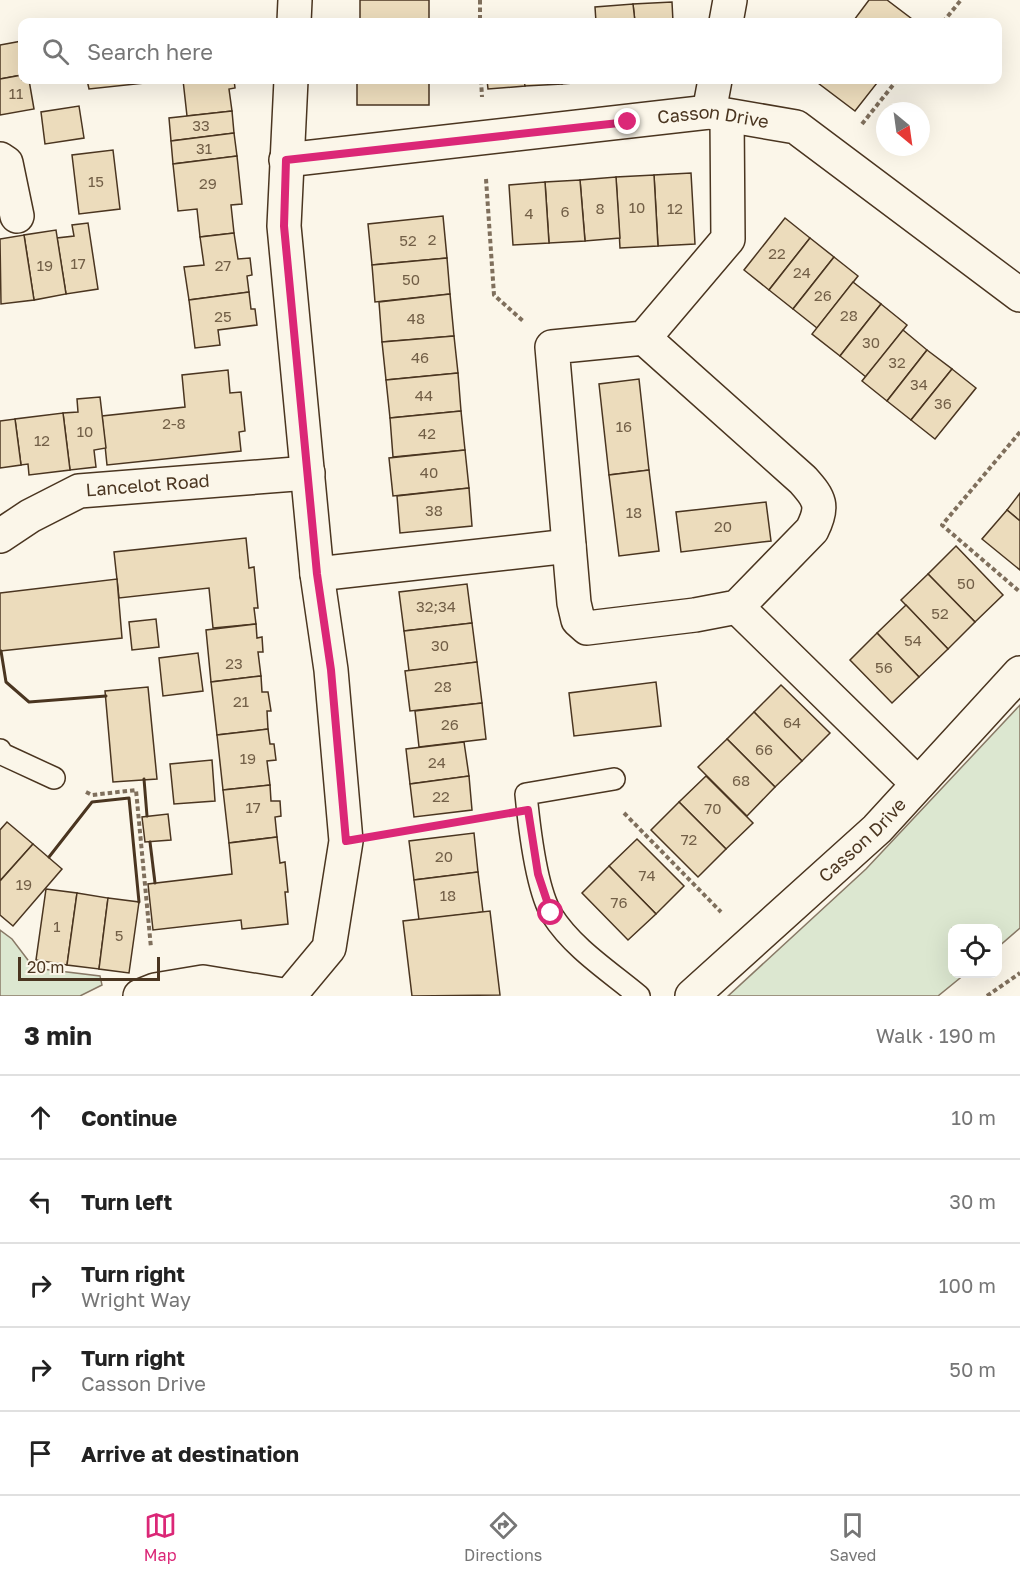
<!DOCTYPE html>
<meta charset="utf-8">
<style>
:root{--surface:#fff;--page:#f6f6f6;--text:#222;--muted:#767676;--line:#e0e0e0;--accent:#db2777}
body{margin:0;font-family:"Golos Text",sans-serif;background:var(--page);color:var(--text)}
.controls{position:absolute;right:18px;bottom:18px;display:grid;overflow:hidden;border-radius:12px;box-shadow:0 6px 24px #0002}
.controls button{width:54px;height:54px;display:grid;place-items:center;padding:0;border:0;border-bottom:2px solid var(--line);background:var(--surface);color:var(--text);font:30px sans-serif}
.compass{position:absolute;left:876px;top:102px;width:54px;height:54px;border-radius:50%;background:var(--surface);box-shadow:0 6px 24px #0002;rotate:151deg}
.scale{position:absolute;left:18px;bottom:15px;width:142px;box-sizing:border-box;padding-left:6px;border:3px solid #4a3520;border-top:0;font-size:16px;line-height:21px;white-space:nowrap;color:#4a3520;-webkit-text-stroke:4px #fbf6e9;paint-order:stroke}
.stop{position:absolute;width:18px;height:18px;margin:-14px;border:4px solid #db2777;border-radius:50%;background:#fff}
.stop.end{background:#db2777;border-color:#fff;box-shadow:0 2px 6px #0008}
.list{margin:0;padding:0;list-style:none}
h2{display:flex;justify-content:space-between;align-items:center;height:78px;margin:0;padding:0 24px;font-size:26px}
h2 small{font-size:20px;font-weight:400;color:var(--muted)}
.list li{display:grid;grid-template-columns:39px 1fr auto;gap:18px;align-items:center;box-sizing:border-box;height:84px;padding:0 24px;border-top:2px solid var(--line)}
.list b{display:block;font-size:22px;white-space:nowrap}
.list p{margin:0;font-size:20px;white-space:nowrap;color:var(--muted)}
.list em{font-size:20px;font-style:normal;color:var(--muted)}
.icon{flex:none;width:33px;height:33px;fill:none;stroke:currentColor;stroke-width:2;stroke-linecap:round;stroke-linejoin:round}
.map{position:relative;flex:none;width:1020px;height:996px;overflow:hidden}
.search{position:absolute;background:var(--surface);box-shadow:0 6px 24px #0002;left:18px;right:18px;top:18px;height:66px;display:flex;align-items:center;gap:15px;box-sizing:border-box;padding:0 21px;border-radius:12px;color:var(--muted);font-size:22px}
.sheet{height:498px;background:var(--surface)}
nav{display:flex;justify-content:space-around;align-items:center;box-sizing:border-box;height:84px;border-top:2px solid var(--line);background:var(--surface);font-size:16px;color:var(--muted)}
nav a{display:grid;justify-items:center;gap:3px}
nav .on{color:var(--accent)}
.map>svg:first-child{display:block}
.green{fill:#dce7d0;stroke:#887966;stroke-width:1.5}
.building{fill:#ecdcbc;stroke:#4a3520;stroke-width:1.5}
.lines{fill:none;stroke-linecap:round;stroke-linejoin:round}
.service-casing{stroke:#4a3520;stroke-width:24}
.minor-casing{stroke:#4a3520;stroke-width:36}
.path{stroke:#7f6f5c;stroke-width:4;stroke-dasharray:4.5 3;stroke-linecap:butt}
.service{stroke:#fbf6e9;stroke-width:21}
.minor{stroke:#fbf6e9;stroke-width:33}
.wall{stroke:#4a3520;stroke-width:3}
.route{stroke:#db2777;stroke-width:8}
.labels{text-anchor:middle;stroke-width:4.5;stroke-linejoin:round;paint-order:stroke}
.number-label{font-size:15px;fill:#725f47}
.street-label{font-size:18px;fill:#4a3520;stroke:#fbf6e9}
</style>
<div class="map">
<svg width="1020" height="996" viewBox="0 0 1020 996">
<rect width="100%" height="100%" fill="#fbf6e9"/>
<g class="green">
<path d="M 1020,705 L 1020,928 L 998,947 L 998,928 L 952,928 L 952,974 L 965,974 L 938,996 L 728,996 L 866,869 Z"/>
<path d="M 0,930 L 12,939 L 34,968 L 100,976 L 102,985 L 80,996 L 0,996 Z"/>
</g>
<g class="building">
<rect x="360" y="0" width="69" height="22"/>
<path d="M 869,0 L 887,0 L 916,22 L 857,22 L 854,20 Z"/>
<path d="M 672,2 L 673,22 L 635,22 L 633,4 Z"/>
<path d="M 633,4 L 635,22 L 596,22 L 595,7 Z"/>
<path d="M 595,19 L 596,22 L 558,22 L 558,21 Z"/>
<path d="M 22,41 L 22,75 L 0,79 L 0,45 Z"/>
<path d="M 22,75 L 22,80 L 29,80 L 34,109 L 0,115 L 0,79 Z"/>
<path d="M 87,80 L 173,80 L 89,89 Z"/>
<path d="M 183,80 L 234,80 L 235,88 L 229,89 L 232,111 L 187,116 Z"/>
<rect x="357" y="80" width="72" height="25"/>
<path d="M 487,80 L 524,80 L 525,86 L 488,89 Z"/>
<path d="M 524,80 L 562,80 L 562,84 L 525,86 Z"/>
<path d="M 562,80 L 599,80 L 599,81 L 562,84 Z"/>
<path d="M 814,80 L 873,80 L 877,83 L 855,111 Z"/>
<path d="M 79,106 L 84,138 L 45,144 L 41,112 Z"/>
<path d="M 232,111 L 234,133 L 171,141 L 169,118 Z"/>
<path d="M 234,133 L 237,156 L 173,164 L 171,141 Z"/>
<path d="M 113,150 L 120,209 L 79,214 L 72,155 Z"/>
<path d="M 237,156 L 242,204 L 231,205 L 234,233 L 200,237 L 197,209 L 178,211 L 173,164 Z"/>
<path d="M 691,173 L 695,244 L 658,246 L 654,175 Z"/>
<path d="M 654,175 L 658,246 L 620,248 L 616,177 Z"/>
<path d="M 616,177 L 620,238 L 585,241 L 580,180 Z"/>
<path d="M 580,180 L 585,241 L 549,243 L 545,182 Z"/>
<path d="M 545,182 L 549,243 L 513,245 L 509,185 Z"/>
<path d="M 443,216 L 447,258 L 372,265 L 368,224 Z"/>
<path d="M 785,218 L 810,238 L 769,290 L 744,270 Z"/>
<path d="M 88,223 L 98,289 L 66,294 L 57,238 L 74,236 L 72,225 Z"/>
<path d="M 56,230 L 66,294 L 34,300 L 24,235 Z"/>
<path d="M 234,233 L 238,259 L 250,258 L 252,275 L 247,276 L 249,292 L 189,300 L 184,267 L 204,265 L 200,237 Z"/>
<path d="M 24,235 L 34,300 L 1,304 L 0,239 Z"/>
<path d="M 810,238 L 834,257 L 793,309 L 769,290 Z"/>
<path d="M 834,257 L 858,276 L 817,328 L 793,309 Z"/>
<path d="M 447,258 L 450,294 L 375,302 L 372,265 Z"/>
<path d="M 853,282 L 881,304 L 840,356 L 812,334 Z"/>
<path d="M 249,292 L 251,309 L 255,309 L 257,325 L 218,330 L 220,345 L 195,348 L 189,300 Z"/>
<path d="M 450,294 L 454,336 L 382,342 L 379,302 Z"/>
<path d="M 881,304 L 907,325 L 866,377 L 840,356 Z"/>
<path d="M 903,330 L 927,350 L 887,401 L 862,381 Z"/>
<path d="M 454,336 L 458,373 L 386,380 L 382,342 Z"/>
<path d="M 927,350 L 952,369 L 911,420 L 887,401 Z"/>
<path d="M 952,369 L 976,388 L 935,439 L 911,420 Z"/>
<path d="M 228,370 L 230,393 L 241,392 L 245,431 L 239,432 L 241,451 L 107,465 L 102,416 L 185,407 L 182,375 Z"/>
<path d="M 458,373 L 461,411 L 390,418 L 386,380 Z"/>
<path d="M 639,379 L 649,470 L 609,475 L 599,384 Z"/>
<path d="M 100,397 L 106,448 L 94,450 L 96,467 L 70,470 L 63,413 L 78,412 L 77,399 Z"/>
<path d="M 461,411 L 465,450 L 393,457 L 390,418 Z"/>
<path d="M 63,413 L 70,470 L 29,475 L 28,464 L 21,465 L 15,419 Z"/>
<path d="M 15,419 L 21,465 L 0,468 L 0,421 Z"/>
<path d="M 465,450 L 469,488 L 393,496 L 389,458 Z"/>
<path d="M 649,470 L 659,551 L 619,556 L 609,475 Z"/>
<path d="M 469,488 L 472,526 L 400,533 L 397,496 Z"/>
<path d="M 1020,493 L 1020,521 L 1007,510 Z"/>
<path d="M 766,502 L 771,541 L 681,552 L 676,512 Z"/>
<path d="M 1007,510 L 1020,521 L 1020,570 L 982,539 Z"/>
<path d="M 246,538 L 249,568 L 254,567 L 258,608 L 254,608 L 256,624 L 213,628 L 209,588 L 119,598 L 114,552 Z"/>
<path d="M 956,546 L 1003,595 L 975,622 L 928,574 Z"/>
<path d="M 928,574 L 975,622 L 948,649 L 901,600 Z"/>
<path d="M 117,579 L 122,638 L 0,651 L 0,593 Z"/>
<path d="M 467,584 L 472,623 L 404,631 L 399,592 Z"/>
<path d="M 906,605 L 948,649 L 919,677 L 877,633 Z"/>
<path d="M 156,619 L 159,647 L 132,650 L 129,622 Z"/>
<path d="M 472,623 L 477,662 L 409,671 L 404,631 Z"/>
<path d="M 256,624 L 257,638 L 262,637 L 263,652 L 258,652 L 261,676 L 211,682 L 206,630 Z"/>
<path d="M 877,633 L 919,677 L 892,703 L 850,660 Z"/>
<path d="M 198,653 L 203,691 L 163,696 L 159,658 Z"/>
<path d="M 477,662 L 482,703 L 410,711 L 405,671 Z"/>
<path d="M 261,676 L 262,692 L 268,692 L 271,711 L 267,711 L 268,729 L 217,735 L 211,682 Z"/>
<path d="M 656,682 L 661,726 L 574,736 L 569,693 Z"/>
<path d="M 781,685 L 830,733 L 802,761 L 754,712 Z"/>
<path d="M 148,687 L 157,779 L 113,782 L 105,691 Z"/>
<path d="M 482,703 L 486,739 L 419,747 L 415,711 Z"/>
<path d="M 754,712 L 802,761 L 775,787 L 727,739 Z"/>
<path d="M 268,729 L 270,744 L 274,744 L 276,760 L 267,761 L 270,785 L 223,790 L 217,735 Z"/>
<path d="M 727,739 L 775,787 L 747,816 L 698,767 Z"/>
<path d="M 464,742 L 469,776 L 410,784 L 406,749 Z"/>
<path d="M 212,760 L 215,801 L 174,804 L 170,764 Z"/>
<path d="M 469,776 L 472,810 L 414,817 L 410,784 Z"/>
<path d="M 706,776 L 753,823 L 726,849 L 679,802 Z"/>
<path d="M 270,785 L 271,801 L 280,801 L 281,816 L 275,817 L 277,837 L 229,843 L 223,790 Z"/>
<path d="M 679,802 L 726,849 L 698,877 L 651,830 Z"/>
<path d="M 168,814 L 171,840 L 145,842 L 142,817 Z"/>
<path d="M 7,822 L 33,844 L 0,881 L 0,830 Z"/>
<path d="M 474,833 L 478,872 L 414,880 L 409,841 Z"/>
<path d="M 277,837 L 280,863 L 285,862 L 288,892 L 285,892 L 288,924 L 242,929 L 241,920 L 153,930 L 148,884 L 232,874 L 229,843 Z"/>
<path d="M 637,839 L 684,886 L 656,914 L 609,866 Z"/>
<path d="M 33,844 L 62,869 L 13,926 L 0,915 L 0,881 Z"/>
<path d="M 609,866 L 656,914 L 628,940 L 582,893 Z"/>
<path d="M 478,872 L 483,912 L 419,920 L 414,880 Z"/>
<path d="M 46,889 L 77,893 L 67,965 L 36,960 Z"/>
<path d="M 77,893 L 108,898 L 99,969 L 67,965 Z"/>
<path d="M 108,898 L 139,902 L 129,973 L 99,969 Z"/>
<path d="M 490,911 L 500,995 L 412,996 L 403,921 Z"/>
</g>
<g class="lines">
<g class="service-casing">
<g id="service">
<path d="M 0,750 L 2,754 L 54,778"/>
<path d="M 614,779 L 526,794 C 529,825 536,889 552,915 C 573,948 609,971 639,996"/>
</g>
</g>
<g class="minor-casing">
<g id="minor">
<path d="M 294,22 L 295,0"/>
<path d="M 726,22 L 730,0"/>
<path d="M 709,112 L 715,80"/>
<path d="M 0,159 L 6,163 L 17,216"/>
<path id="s1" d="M 286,160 L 709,112 L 796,127 L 1020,295"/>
<path d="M 644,338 L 803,480 C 820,499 824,506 812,530 L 737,607 L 695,615 L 587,628 L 578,620 L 574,603 L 552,347 L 644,338 L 728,239 L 727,116"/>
<path id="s2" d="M 0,536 L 30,516 L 79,491 L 308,473"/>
<path d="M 317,574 L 569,546"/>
<path d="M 737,607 L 918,784"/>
<path d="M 140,996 L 155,990 L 203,982 L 289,996 L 329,948 L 346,841 L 331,670 L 317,574 L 284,226 L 291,80"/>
<path id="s3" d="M 692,996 L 877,829 L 1020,673"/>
</g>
</g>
<g class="path">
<path d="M 480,0 L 480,22"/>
<path d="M 943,22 L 961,0"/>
<path d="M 481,80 L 482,97"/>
<path d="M 862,124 L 897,80"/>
<path d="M 486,179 L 494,295 L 523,321"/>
<path d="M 1020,432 L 942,525 L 1020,592"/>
<path d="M 86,792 L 92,795 L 136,790 L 151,948"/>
<path d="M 624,813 L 721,912"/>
<path d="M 386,834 L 494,815"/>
<path d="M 987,996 L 1020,973"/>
</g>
<use href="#service" class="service"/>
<use href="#minor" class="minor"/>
<g class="wall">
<path d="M 1,651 L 6,682 L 29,702 L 106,696"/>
<path d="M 144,779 L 147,816"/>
<path d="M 150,842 L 155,883"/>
<path d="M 49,857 L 92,802 L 129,798 L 139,902"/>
</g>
</g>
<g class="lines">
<path class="route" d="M 551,913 L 538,874 L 528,810 L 346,841 L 331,670 L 317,574 L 284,226 L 286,160 L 628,122"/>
</g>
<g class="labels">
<g class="number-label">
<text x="16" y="99">11</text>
<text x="201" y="131">33</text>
<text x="204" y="154">31</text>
<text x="96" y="187">15</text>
<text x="208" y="189">29</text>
<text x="637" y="213">10</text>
<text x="600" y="214">8</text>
<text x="675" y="214">12</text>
<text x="565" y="217">6</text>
<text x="529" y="219">4</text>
<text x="432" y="245">2</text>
<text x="408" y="246">52</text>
<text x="777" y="259">22</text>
<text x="78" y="269">17</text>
<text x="45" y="271">19</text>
<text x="223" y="271">27</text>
<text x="802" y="278">24</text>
<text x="411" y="285">50</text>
<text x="823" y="301">26</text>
<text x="849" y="321">28</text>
<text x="223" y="322">25</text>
<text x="416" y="324">48</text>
<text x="871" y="348">30</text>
<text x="420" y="363">46</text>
<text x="897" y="368">32</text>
<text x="919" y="390">34</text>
<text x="424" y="401">44</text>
<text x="943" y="409">36</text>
<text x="174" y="429">2-8</text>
<text x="624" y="432">16</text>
<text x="85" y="437">10</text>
<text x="427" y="439">42</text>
<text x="42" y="446">12</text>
<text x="429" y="478">40</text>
<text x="434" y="516">38</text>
<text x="634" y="518">18</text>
<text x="723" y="532">20</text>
<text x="966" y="589">50</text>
<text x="436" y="612">32;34</text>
<text x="940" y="619">52</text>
<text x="913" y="646">54</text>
<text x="440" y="651">30</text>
<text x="234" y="669">23</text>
<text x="884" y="673">56</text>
<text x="443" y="692">28</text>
<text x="241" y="707">21</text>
<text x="792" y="728">64</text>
<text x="450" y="730">26</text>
<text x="764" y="755">66</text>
<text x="248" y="764">19</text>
<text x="437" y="768">24</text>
<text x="741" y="786">68</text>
<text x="441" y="802">22</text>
<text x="253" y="813">17</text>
<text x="713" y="814">70</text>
<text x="689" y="845">72</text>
<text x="444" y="862">20</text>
<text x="647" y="881">74</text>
<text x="24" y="890">19</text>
<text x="448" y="901">18</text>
<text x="619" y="908">76</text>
<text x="57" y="932">1</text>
<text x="119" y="941">5</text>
</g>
<g class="street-label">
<text dy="6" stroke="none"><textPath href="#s1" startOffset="430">Casson Drive</textPath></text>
<text dy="6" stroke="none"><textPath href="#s2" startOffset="160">Lancelot Road</textPath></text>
<text dy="6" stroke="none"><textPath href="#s3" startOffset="231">Casson Drive</textPath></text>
</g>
</g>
</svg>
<div class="controls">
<button><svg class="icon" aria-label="locate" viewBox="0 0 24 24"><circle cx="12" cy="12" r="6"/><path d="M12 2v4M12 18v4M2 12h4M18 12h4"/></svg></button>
</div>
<svg class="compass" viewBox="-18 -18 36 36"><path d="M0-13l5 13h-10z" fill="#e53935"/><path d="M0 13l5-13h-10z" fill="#767676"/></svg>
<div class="scale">20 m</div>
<div class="stop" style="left:551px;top:913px"></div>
<div class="stop end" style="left:628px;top:122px"></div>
<div class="search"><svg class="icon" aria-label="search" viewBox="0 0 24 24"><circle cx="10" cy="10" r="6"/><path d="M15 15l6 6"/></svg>Search here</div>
</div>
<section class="sheet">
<h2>3 min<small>Walk · 190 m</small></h2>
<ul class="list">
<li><svg class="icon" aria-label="ahead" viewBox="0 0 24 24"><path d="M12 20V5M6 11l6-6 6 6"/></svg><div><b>Continue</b></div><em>10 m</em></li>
<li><svg class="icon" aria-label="left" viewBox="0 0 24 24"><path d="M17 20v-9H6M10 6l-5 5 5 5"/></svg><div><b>Turn left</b></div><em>30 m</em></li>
<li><svg class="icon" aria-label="right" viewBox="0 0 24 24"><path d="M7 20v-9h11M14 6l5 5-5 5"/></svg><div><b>Turn right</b><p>Wright Way</p></div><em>100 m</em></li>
<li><svg class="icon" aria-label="right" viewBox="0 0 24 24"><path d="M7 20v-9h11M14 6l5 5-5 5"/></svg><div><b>Turn right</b><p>Casson Drive</p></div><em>50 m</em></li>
<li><svg class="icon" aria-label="arrive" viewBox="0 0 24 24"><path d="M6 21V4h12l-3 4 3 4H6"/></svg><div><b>Arrive at destination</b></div></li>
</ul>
</section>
<nav>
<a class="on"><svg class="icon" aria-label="map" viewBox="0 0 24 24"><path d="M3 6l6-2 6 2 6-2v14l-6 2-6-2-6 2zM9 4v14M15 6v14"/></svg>Map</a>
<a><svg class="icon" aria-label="directions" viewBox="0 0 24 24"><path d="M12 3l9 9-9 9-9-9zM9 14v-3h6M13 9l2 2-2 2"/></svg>Directions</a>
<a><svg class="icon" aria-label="saved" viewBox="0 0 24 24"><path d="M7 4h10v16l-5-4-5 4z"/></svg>Saved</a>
</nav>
